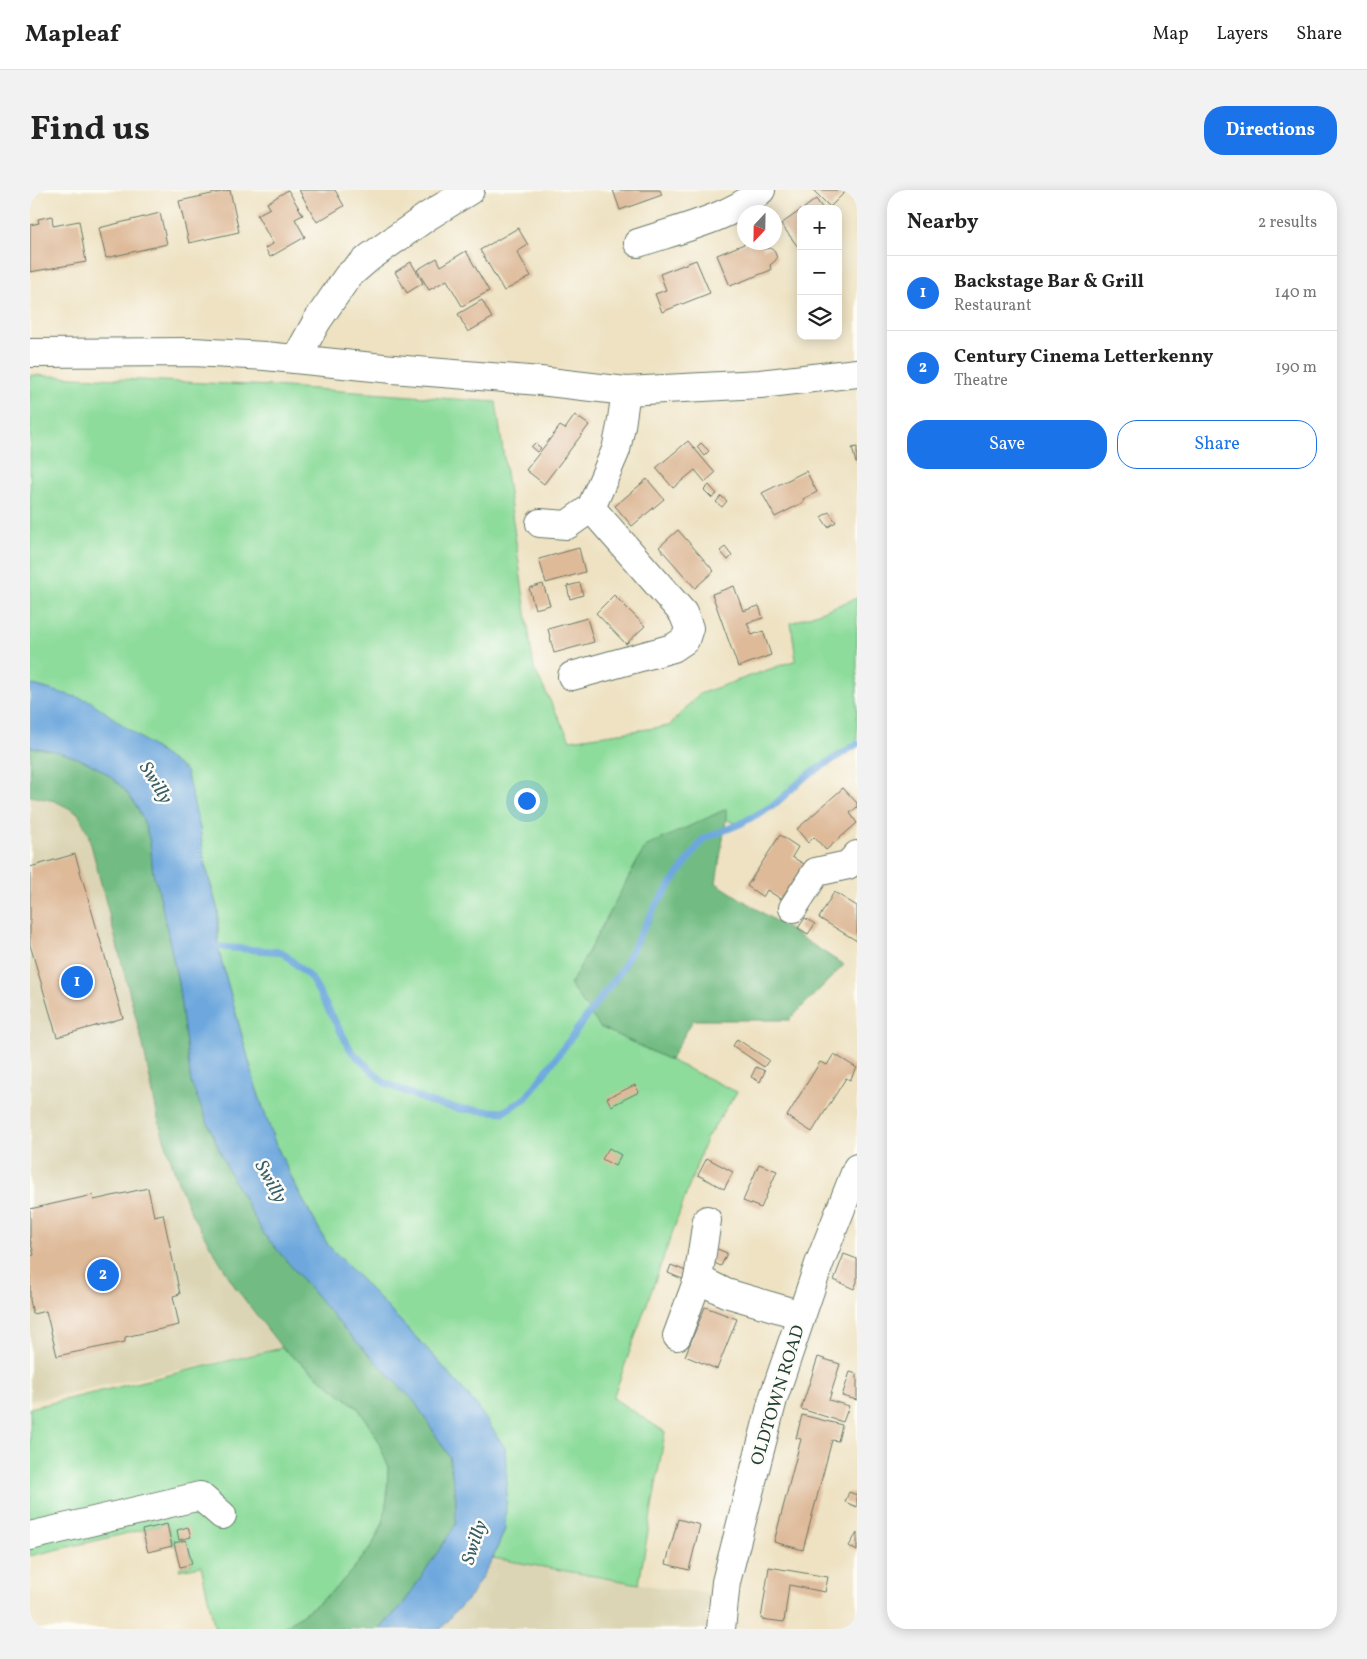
<!DOCTYPE html>
<meta charset="utf-8">
<style>
:root{--surface:#fff;--page:#f2f2f2;--text:#222;--muted:#767676;--line:#e0e0e0;--accent:#1a73e8}
body{margin:0;font-family:Vollkorn,serif;background:var(--page);color:var(--text)}
.controls{position:absolute;right:15px;top:15px;display:grid;overflow:hidden;border-radius:10px;box-shadow:0 2px 12px #0003}
.controls button{width:45px;height:45px;display:grid;place-items:center;padding:0;border:0;border-bottom:1px solid var(--line);background:var(--surface);color:var(--text);font:25px sans-serif}
.compass{position:absolute;left:707px;top:15px;width:45px;height:45px;border-radius:50%;background:var(--surface);box-shadow:0 2px 12px #0003;rotate:202deg}
.you{position:absolute;left:496px;top:610px;width:18px;height:18px;margin:-12px;border:4px solid #fff;border-radius:50%;background:#1a73e8;box-shadow:0 0 0 8px #1a73e833}
.badge{display:grid;place-items:center;width:32px;height:32px;border-radius:50%;background:var(--accent);color:#fff;font-size:16px;font-weight:700}
.pin{position:absolute;translate:-50% -50%;border:2px solid #fff;box-shadow:0 1px 5px #0006}
.list{margin:0;padding:0;list-style:none}
h2{display:flex;justify-content:space-between;align-items:center;height:65px;margin:0;padding:0 20px;font-size:21px}
h2 small{font-size:16px;font-weight:400;color:var(--muted)}
.list li{display:grid;grid-template-columns:32px 1fr auto;gap:15px;align-items:center;box-sizing:border-box;height:75px;padding:0 20px;border-top:1px solid var(--line)}
.list b{display:block;font-size:19px;white-space:nowrap}
.list p{margin:0;font-size:16px;white-space:nowrap;color:var(--muted)}
.list em{font-size:16px;font-style:normal;color:var(--muted)}
.actions{display:flex;gap:10px;padding:15px 20px}
.actions a{flex:1;padding:11px 0;border:1px solid var(--accent);border-radius:20px;text-align:center;font-size:18px;color:var(--accent)}
.actions .main{background:var(--accent);color:#fff}
.icon{flex:none;width:28px;height:28px;fill:none;stroke:currentColor;stroke-width:2;stroke-linecap:round;stroke-linejoin:round}
.map{position:relative;flex:none;width:827px;height:1439px;overflow:hidden;border-radius:20px}
header{display:flex;align-items:center;gap:30px;box-sizing:border-box;height:70px;padding:0 25px;background:var(--surface);border-bottom:1px solid var(--line)}
header strong{font-size:24px}
nav{display:flex;gap:28px;margin-inline-start:auto;font-size:18px}
.intro{display:flex;align-items:center;justify-content:space-between;box-sizing:border-box;height:120px;padding:0 30px}
h1{margin:0;font-size:35px}
.button{padding:12px 22px;border-radius:20px;background:var(--accent);color:#fff;font-size:18px;font-weight:700}
main{display:flex;gap:30px;padding:0 30px}
aside{flex:1;background:var(--surface);border-radius:20px;box-shadow:0 2px 12px #0003}
.map>svg:first-child{display:block}
.built{fill:#dcd5b5}
.green{fill:#8ddc9b;stroke:#568c68}
.forest{fill:#72bc83;stroke:#487c5c}
.water{fill:#6da7dd;stroke:#467288}
.lines{fill:none;stroke-linecap:round;stroke-linejoin:round}
.stream{stroke:#6da7dd;stroke-width:7}
.building{fill:#deba99}
.minor-casing{stroke:#677766;stroke-width:30}
.minor{stroke:#fff;stroke-width:28}
.labels{text-anchor:middle;stroke-width:5;stroke-linejoin:round;paint-order:stroke}
.street-label{font-size:18px;fill:#1f3d34;stroke:#fdfcf7}
.water-label{font-size:19px;font-style:italic;fill:#365d67;stroke:#fdfcf7}
</style>
<header>
<strong>Mapleaf</strong>
<nav><a>Map</a><a>Layers</a><a>Share</a></nav>
</header>
<div class="intro"><h1>Find us</h1><a class="button">Directions</a></div>
<main>
<div class="map">
<svg width="827" height="1439" viewBox="0 0 827 1439">
<rect width="100%" height="100%" fill="#fdfcf7"/>
<filter id="ink" filterUnits="userSpaceOnUse"><feTurbulence type="fractalNoise" baseFrequency=".02" numOctaves="2"/><feDisplacementMap in="SourceGraphic" scale="10" xChannelSelector="R" yChannelSelector="G"/><feConvolveMatrix kernelMatrix="1 2 1 2 8 2 1 2 1" color-interpolation-filters="sRGB"/></filter>
<filter id="wash" filterUnits="userSpaceOnUse"><feTurbulence type="fractalNoise" baseFrequency=".0096" numOctaves="4" result="noise"/><feDisplacementMap in="SourceGraphic" scale="20" xChannelSelector="R" yChannelSelector="G"/><feGaussianBlur stdDeviation="1.12" result="paint"/><feColorMatrix in="noise" values="0 0 0 0 0 0 0 0 0 0 0 0 0 0 0 0 0 1.4 0 .05"/><feComposite in="paint" operator="in"/></filter>
<g filter="url(#wash)">
<rect width="100%" height="100%" fill="#eee2c2"/>
<g class="built">
<path d="M 0,605 L 24,611 L 48,624 L 58,643 L 113,855 L 134,947 L 173,1045 L 252,1158 L 0,1211 Z"/>
<path d="M 463,1368 L 639,1399 L 681,1403 L 676,1425 L 677,1439 L 411,1439 L 451,1389 Z"/>
</g>
<g class="green">
<path d="M 0,185 L 241,196 L 466,212 L 504,479 L 540,550 L 639,536 L 669,504 L 766,470 L 761,433 L 827,408 L 827,554 L 775,587 L 744,615 L 710,634 L 696,630 L 695,620 L 570,837 L 707,902 L 676,949 L 583,1208 L 635,1242 L 609,1394 L 463,1368 L 475,1339 L 448,1217 L 401,1163 L 298,1055 L 268,1001 L 245,953 L 226,897 L 188,758 L 188,720 L 174,670 L 170,638 L 162,613 L 129,561 L 103,543 L 13,498 L 0,494 Z"/>
<path d="M 252,1158 L 328,1218 L 347,1248 L 358,1276 L 357,1308 L 353,1333 L 342,1356 L 324,1378 L 308,1396 L 287,1414 L 251,1439 L 185,1439 L 171,1376 L 149,1380 L 150,1377 L 162,1374 L 156,1351 L 142,1356 L 137,1334 L 0,1366 L 0,1218 Z"/>
</g>
<g class="forest">
<path d="M 0,557 C 57,563 105,590 119,648 C 123,664 120,683 128,697 L 148,792 L 161,893 L 198,980 L 233,1043 L 316,1141 L 384,1211 L 419,1266 L 426,1308 L 427,1334 L 374,1413 L 350,1439 L 251,1439 L 287,1414 L 308,1396 L 324,1378 L 342,1356 L 353,1333 L 357,1308 L 358,1276 L 347,1248 L 328,1218 L 252,1158 L 205,1097 L 162,1025 L 148,992 L 129,933 L 113,855 L 58,643 L 48,623 L 25,611 L 0,606 Z"/>
<path d="M 696,619 L 696,630 L 686,693 L 814,775 L 759,830 L 663,830 L 640,870 L 570,837 L 540,795 L 615,657 Z"/>
</g>
<path class="water" d="M 0,494 L 60,511 L 156,581 L 170,638 L 174,670 L 188,721 L 188,758 L 226,897 L 245,953 L 268,1001 L 298,1055 L 401,1163 L 448,1217 L 475,1258 L 477,1294 L 475,1339 L 463,1368 L 440,1407 L 421,1426 L 411,1439 L 350,1439 L 374,1413 L 426,1334 L 426,1308 L 419,1266 L 384,1211 L 316,1141 L 233,1043 L 198,980 L 161,893 L 148,792 L 128,697 C 120,683 123,664 119,648 C 105,590 57,563 0,557 Z"/>
<g class="lines">
<path class="stream" d="M 179,756 L 252,762 L 281,788 L 322,862 L 355,893 L 400,912 L 429,919 L 473,922 L 496,908 L 590,782 L 626,715 L 673,649 L 710,634 L 744,615 L 775,587 L 827,554"/>
</g>
<g id="blocks">
<g class="building">
<path d="M 200,0 L 209,42 L 159,53 L 149,11 Z"/>
<path d="M 258,0 L 273,25 L 265,29 L 275,47 L 240,67 L 235,58 L 243,54 L 227,25 L 240,18 L 237,13 Z"/>
<path d="M 269,0 L 305,0 L 314,16 L 287,32 Z"/>
<path d="M 583,0 L 630,0 L 632,5 L 590,20 Z"/>
<path d="M 783,0 L 817,0 L 800,17 Z"/>
<path d="M 786,9 L 793,19 L 773,19 Z"/>
<path d="M 771,20 L 771,61 L 751,34 Z"/>
<path d="M 130,23 L 137,54 L 76,68 L 69,38 Z"/>
<path d="M 22,26 L 23,36 L 49,31 L 56,72 L 0,82 L 0,35 L 9,33 L 8,29 Z"/>
<path d="M 488,38 L 498,55 L 487,62 L 501,86 L 474,101 L 450,60 Z"/>
<path d="M 719,52 L 731,52 L 733,59 L 740,58 L 744,60 L 747,68 L 745,71 L 740,75 L 741,80 L 700,96 L 687,65 Z"/>
<path d="M 436,61 L 459,101 L 432,116 L 417,90 L 399,100 L 387,80 L 407,68 L 411,76 Z"/>
<path d="M 666,70 L 680,103 L 632,122 L 625,104 L 636,100 L 630,84 Z"/>
<path d="M 381,72 L 393,93 L 377,103 L 365,82 Z"/>
<path d="M 452,110 L 462,128 L 438,142 L 428,124 Z"/>
<path d="M 545,225 L 559,235 L 514,294 L 496,280 L 530,236 L 535,239 Z"/>
<path d="M 658,251 L 685,283 L 675,292 L 665,280 L 643,298 L 626,278 Z"/>
<path d="M 505,253 L 511,258 L 507,262 L 501,257 Z"/>
<path d="M 671,253 L 679,261 L 674,266 L 667,257 Z"/>
<path d="M 827,257 L 827,273 L 826,273 L 822,258 Z"/>
<path d="M 776,281 L 787,302 L 773,309 L 774,312 L 745,327 L 732,303 Z"/>
<path d="M 617,289 L 634,309 L 602,336 L 585,316 Z"/>
<path d="M 679,295 L 687,304 L 682,308 L 674,300 Z"/>
<path d="M 691,306 L 697,311 L 692,317 L 686,312 Z"/>
<path d="M 799,322 L 806,332 L 798,337 L 791,327 Z"/>
<path d="M 648,340 L 684,381 L 665,398 L 629,357 Z"/>
<path d="M 695,357 L 702,366 L 698,370 L 690,361 Z"/>
<path d="M 549,358 L 555,382 L 516,393 L 509,369 Z"/>
<path d="M 550,393 L 553,405 L 540,409 L 537,396 Z"/>
<path d="M 513,394 L 520,415 L 505,419 L 499,398 Z"/>
<path d="M 704,396 L 713,421 L 729,416 L 733,428 L 717,433 L 722,445 L 733,441 L 741,465 L 708,477 L 682,404 Z"/>
<path d="M 584,405 L 615,436 L 596,454 L 566,423 Z"/>
<path d="M 557,428 L 564,452 L 524,463 L 518,439 Z"/>
<path d="M 813,598 L 827,613 L 827,617 L 820,623 L 827,633 L 796,660 L 784,647 L 778,653 L 767,639 Z"/>
<path d="M 750,645 L 768,657 L 762,667 L 774,674 L 751,709 L 737,700 L 733,707 L 717,696 Z"/>
<path d="M 45,664 L 93,828 L 27,847 L 0,755 L 0,677 Z"/>
<path d="M 804,702 L 827,716 L 827,751 L 789,728 Z"/>
<path d="M 775,728 L 785,734 L 778,744 L 768,738 Z"/>
<path d="M 707,849 L 739,870 L 734,877 L 703,856 Z"/>
<path d="M 804,864 L 827,878 L 820,890 L 816,888 L 782,942 L 757,926 L 790,872 L 797,875 Z"/>
<path d="M 726,877 L 735,881 L 730,892 L 721,887 Z"/>
<path d="M 605,895 L 609,902 L 581,916 L 577,908 Z"/>
<path d="M 579,958 L 591,965 L 585,976 L 572,969 Z"/>
<path d="M 677,968 L 703,982 L 694,999 L 668,985 Z"/>
<path d="M 729,974 L 747,981 L 731,1018 L 713,1011 Z"/>
<path d="M 118,998 L 124,1026 L 133,1024 L 150,1104 L 143,1106 L 149,1135 L 95,1147 L 95,1152 L 27,1166 L 16,1121 L 3,1124 L 0,1110 L 0,1066 L 4,1065 L 0,1049 L 0,1019 L 63,1005 L 64,1010 Z"/>
<path d="M 685,1058 L 697,1063 L 691,1076 L 680,1071 Z"/>
<path d="M 814,1064 L 827,1069 L 827,1092 L 824,1099 L 804,1090 Z"/>
<path d="M 641,1075 L 658,1082 L 655,1090 L 638,1083 Z"/>
<path d="M 675,1117 L 707,1129 L 687,1179 L 655,1166 Z"/>
<path d="M 788,1167 L 810,1174 L 799,1210 L 819,1216 L 813,1232 L 771,1219 Z"/>
<path d="M 820,1182 L 827,1184 L 827,1210 L 812,1206 Z"/>
<path d="M 772,1225 L 812,1235 L 808,1251 L 802,1250 L 773,1360 L 744,1352 L 771,1249 L 766,1248 Z"/>
<path d="M 819,1302 L 827,1305 L 827,1317 L 815,1312 Z"/>
<path d="M 648,1329 L 670,1335 L 659,1380 L 636,1374 Z"/>
<path d="M 137,1334 L 142,1356 L 118,1362 L 112,1340 Z"/>
<path d="M 158,1337 L 161,1347 L 149,1350 L 147,1340 Z"/>
<path d="M 827,1343 L 827,1361 L 819,1356 Z"/>
<path d="M 156,1350 L 162,1374 L 150,1377 L 144,1353 Z"/>
<path d="M 739,1377 L 798,1387 L 795,1402 L 759,1395 L 754,1432 L 731,1429 Z"/>
</g>
</g>
</g>
<g filter="url(#ink)">
<use href="#blocks" fill-opacity="0" stroke="#677766" stroke-width="1"/>
<g class="lines">
<g class="minor-casing">
<g id="minor">
<path d="M 608,53 C 643,41 707,26 731,0"/>
<path d="M 0,163 L 163,162 L 235,166 L 363,179 L 510,191 L 596,201 L 730,194 L 827,183"/>
<path d="M 266,169 L 287,131 L 318,86 L 340,67 L 398,26 L 440,0"/>
<path d="M 510,333 L 537,335 L 561,318"/>
<path d="M 542,486 L 643,458 L 655,450 L 659,438 L 653,423 L 561,318 L 586,260 L 591,236 L 596,201"/>
<path d="M 763,718 L 786,682 L 818,675 L 827,665"/>
<path d="M 668,1089 L 677,1030"/>
<path d="M 647,1146 L 668,1089 L 696,1103 L 771,1125"/>
<path d="M 0,1346 L 170,1306 L 192,1325"/>
<path d="M 691,1439 L 696,1392 L 743,1209 L 789,1074 L 827,978"/>
</g>
</g>
<use href="#minor" class="minor"/>
</g>
</g>
<g class="labels">
<g class="street-label">
<text transform="translate(747 1205) rotate(-73)" y="6">OLDTOWN ROAD</text>
</g>
<g class="water-label">
<text transform="translate(127 592) rotate(58)" y="7">Swilly</text>
<text transform="translate(242 991) rotate(61)" y="7">Swilly</text>
<text transform="translate(443 1352) rotate(-72)" y="7">Swilly</text>
</g>
</g>
</svg>
<div class="controls">
<button>+</button>
<button>−</button>
<button><svg class="icon" aria-label="layers" viewBox="0 0 24 24"><path d="M12 4l9 5-9 5-9-5zM3 14l9 5 9-5"/></svg></button>
</div>
<svg class="compass" viewBox="-18 -18 36 36"><path d="M0-13l5 13h-10z" fill="#e53935"/><path d="M0 13l5-13h-10z" fill="#767676"/></svg>
<div class="you"></div>
<div class="pin badge" style="left:47px;top:792px">1</div>
<div class="pin badge" style="left:73px;top:1085px">2</div>
</div>
<aside>
<h2>Nearby<small>2 results</small></h2>
<ul class="list">
<li><span class="badge">1</span><div><b>Backstage Bar &amp; Grill</b><p>Restaurant</p></div><em>140 m</em></li>
<li><span class="badge">2</span><div><b>Century Cinema Letterkenny</b><p>Theatre</p></div><em>190 m</em></li>
</ul>
<div class="actions"><a class="main">Save</a><a>Share</a></div>
</aside>
</main>
